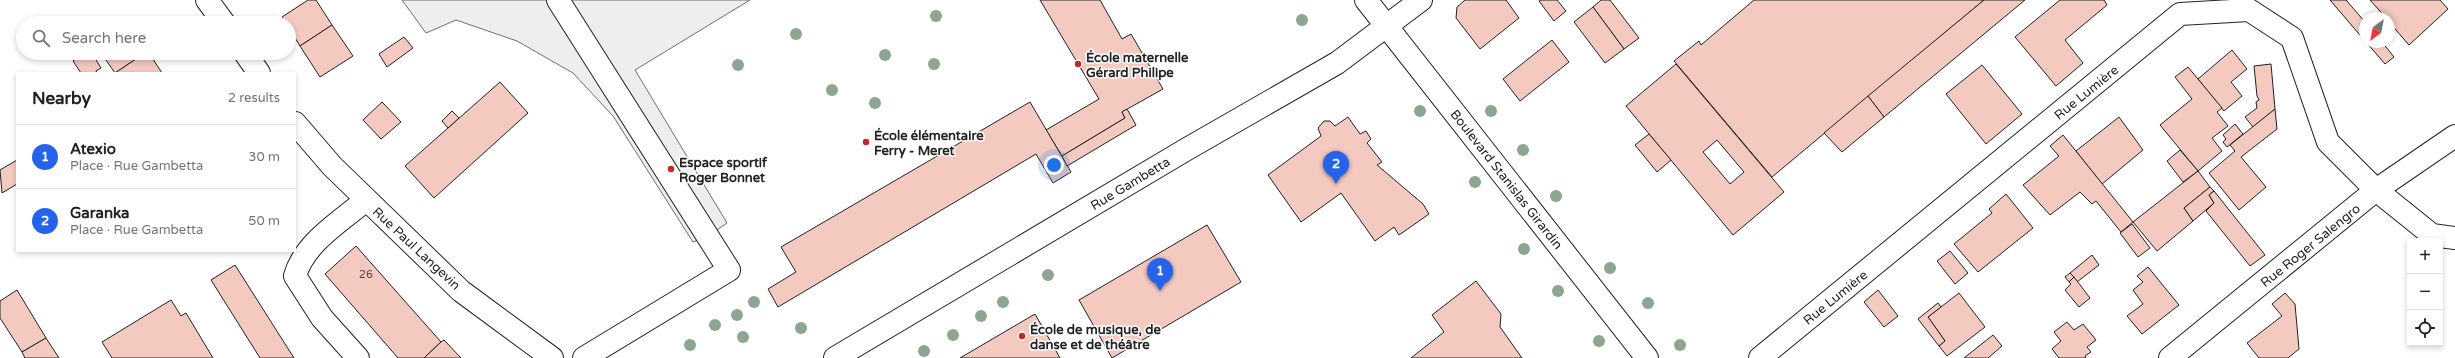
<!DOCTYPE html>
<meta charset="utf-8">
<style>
:root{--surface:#fff;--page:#f6f6f6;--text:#202124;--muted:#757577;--line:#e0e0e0;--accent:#2563eb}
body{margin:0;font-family:"Varela Round",sans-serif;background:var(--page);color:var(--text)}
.controls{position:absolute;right:12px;bottom:12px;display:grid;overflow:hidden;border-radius:0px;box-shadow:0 2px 6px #0003}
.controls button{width:36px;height:36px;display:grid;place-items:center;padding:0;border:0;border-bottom:1px solid var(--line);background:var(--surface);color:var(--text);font:20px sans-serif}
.compass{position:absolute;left:2359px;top:12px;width:36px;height:36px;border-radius:50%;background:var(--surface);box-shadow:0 2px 6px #0003;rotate:212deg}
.you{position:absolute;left:1054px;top:165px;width:14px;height:14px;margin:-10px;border:3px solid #fff;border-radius:50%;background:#1a73e8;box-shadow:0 0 0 6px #1a73e833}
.badge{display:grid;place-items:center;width:26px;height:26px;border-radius:50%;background:var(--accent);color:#fff;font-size:13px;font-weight:700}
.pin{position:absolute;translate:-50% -33px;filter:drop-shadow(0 1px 2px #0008)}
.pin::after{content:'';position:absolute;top:21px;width:14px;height:12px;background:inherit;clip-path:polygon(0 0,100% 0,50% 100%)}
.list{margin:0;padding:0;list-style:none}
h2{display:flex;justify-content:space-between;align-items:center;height:52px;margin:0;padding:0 16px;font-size:17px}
h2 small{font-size:13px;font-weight:400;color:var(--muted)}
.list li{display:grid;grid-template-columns:26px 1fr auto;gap:12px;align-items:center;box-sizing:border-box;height:64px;padding:0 16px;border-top:1px solid var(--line)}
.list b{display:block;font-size:15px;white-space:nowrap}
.list p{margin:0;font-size:13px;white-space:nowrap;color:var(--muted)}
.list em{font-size:13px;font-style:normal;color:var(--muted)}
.icon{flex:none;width:22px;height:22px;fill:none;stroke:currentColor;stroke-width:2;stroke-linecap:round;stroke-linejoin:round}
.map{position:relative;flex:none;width:2455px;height:358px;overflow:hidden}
.search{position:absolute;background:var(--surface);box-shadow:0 2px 6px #0003;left:16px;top:16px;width:280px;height:44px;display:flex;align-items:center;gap:10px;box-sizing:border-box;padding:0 14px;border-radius:22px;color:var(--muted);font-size:15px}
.panel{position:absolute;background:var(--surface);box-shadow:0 2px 6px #0003;left:16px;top:72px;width:280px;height:180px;border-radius:0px}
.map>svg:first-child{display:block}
.green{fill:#eee;stroke:#6f6f6f}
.building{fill:#f3c9c0;stroke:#222;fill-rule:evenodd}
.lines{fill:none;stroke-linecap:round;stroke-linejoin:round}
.minor-casing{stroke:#222;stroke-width:24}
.major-casing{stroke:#222;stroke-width:24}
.minor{stroke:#fff;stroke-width:22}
.major{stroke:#fff;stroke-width:22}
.tree{fill:#8da692}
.poi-dot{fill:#c62828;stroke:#fff;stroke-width:1.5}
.labels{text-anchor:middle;stroke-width:3;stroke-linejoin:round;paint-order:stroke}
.number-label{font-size:11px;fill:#564c4a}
.poi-label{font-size:13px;font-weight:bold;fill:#222;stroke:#fff;text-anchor:start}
.street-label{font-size:13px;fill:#222;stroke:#fff}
</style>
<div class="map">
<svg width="2455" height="358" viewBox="0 0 2455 358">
<rect width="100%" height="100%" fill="#fff"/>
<path class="green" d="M 402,0 L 750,0 L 635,70 L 727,223 L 708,236 L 693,242 L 613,116 L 573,73 L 517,41 L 456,20 L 426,33 Z"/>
<g class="building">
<path d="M 308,0 L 316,0 L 332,25 L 300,46 L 289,28 L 289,23 L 286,23 L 282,17 Z"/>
<path d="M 1040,0 L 1100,0 L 1122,39 L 1131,34 L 1163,89 L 1122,112 L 1125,118 L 1062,156 L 1046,130 L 1099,99 Z"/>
<path d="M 1465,0 L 1506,0 L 1519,18 L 1480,49 L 1456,18 L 1457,7 Z"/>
<path d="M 1541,0 L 1557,0 L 1566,11 L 1554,21 L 1539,1 Z"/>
<path d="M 1601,0 L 1610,0 L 1639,38 L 1624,49 L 1593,7 Z"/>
<path d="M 1754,0 L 1984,0 L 1772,177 L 1674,61 L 1699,41 L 1701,45 Z"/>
<path d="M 1984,0 L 2025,0 L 1884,117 L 1868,96 Z"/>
<path d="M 2060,0 L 2104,0 L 2107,5 L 2065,40 L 2083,63 L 2056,86 L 2015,37 Z"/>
<path d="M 2330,0 L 2346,0 L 2365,22 L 2365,41 Z"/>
<path d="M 2370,0 L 2440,0 L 2448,9 L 2409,45 L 2389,22 L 2389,18 L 2386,18 Z"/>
<path d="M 1593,7 L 1624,49 L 1605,63 L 1574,22 Z"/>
<path d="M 332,25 L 353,56 L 320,77 L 300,46 Z"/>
<path d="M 404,37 L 413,48 L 387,67 L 379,54 Z"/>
<path d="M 1552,40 L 1569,62 L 1520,101 L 1503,79 Z"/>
<path d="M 2366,42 L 2382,42 L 2394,57 L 2385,64 Z"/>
<path d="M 2232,50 L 2247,69 L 2231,82 L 2242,96 L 2224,111 L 2198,79 Z"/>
<path d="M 86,53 L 92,53 L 101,68 L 96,71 L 97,73 L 81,73 L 73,61 Z"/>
<path d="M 101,53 L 145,53 L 115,73 Z"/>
<path d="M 145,53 L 149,53 L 162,73 L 115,73 Z"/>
<path d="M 1676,64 L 1784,192 L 1733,235 L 1626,106 ZM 1717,140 L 1744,172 L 1730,184 L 1703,152 Z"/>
<path d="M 2271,64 L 2275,109 L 2253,127 L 2245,117 L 2257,108 L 2256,102 L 2259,100 L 2257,96 L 2254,66 Z"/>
<path d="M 1982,65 L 2022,114 L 1986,144 L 1946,94 Z"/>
<path d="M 2188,67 L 2222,108 L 2217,112 L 2228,126 L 2212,138 L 2222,151 L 2198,171 L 2160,125 L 2192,99 L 2175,77 Z"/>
<path d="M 500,82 L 528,113 L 434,198 L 405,166 Z"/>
<path d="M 1868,96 L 1884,117 L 1842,152 L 1824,133 Z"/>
<path d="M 382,102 L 401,122 L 381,139 L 363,120 Z"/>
<path d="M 1030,102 L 1071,172 L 1053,183 L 1036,154 L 778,307 L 768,289 L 796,272 L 781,247 Z"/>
<path d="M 1127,109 L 1136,125 L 1067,166 L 1062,156 L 1125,118 L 1122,112 Z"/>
<path d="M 2275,109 L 2277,129 L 2241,157 L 2266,187 L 2239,210 L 2209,173 L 2235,151 L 2230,145 Z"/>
<path d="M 452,111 L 459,118 L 448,128 L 442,121 Z"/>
<path d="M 1348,117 L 1360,134 L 1366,131 L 1371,139 L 1367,143 L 1382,162 L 1377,165 L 1423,204 L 1429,214 L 1399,235 L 1394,227 L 1375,241 L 1341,193 L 1301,222 L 1268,175 L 1321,136 L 1318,128 L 1324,121 L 1330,121 L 1335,126 Z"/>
<path d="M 2119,117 L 2143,150 L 2102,184 L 2076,151 Z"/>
<path d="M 2235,124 L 2243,134 L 2227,147 L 2223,142 L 2226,139 L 2223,135 Z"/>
<path d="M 1649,134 L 1671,160 L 1657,172 L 1635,145 Z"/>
<path d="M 2063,135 L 2133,222 L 2121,232 L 2096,201 L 2092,204 L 2080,192 L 2050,215 L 2023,185 L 2059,156 L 2050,146 Z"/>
<path d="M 2180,150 L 2198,171 L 2183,182 L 2167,161 Z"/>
<path d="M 17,160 L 17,184 L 2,193 L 0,170 Z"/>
<path d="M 2198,171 L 2210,187 L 2184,208 L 2193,221 L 2157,251 L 2133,222 Z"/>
<path d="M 2210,187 L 2214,191 L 2209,195 L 2214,203 L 2193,221 L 2184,208 Z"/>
<path d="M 2214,191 L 2265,255 L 2250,266 L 2206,211 L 2214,203 L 2209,195 Z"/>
<path d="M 2006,194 L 2033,228 L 1978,272 L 1954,244 L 1992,213 L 1989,209 Z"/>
<path d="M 2132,224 L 2150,248 L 2138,257 L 2120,233 Z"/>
<path d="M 1207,225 L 1241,282 L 1112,358 L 1079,300 Z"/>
<path d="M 356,246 L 441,342 L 424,358 L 398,358 L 325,274 Z"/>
<path d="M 1950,251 L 1968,273 L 1955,284 L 1937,261 Z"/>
<path d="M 2092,255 L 2099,265 L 2077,282 L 2070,273 Z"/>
<path d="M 235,265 L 294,358 L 260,358 L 211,280 Z"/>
<path d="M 2148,267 L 2179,305 L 2142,334 L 2127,316 L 2143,304 L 2133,290 L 2143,282 L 2137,276 Z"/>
<path d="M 2070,273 L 2074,277 L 2069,282 L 2065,277 Z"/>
<path d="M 2074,277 L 2090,298 L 2079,307 L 2065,290 L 2071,284 L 2069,282 Z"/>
<path d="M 1476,281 L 1501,314 L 1500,327 L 1522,358 L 1411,358 L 1444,332 L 1432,315 Z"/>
<path d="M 17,290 L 46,338 L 22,352 L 0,318 L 0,301 Z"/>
<path d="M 1878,290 L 1898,316 L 1884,327 L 1864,302 Z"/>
<path d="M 1959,293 L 1985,327 L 1947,356 L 1939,346 L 1945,341 L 1928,317 Z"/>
<path d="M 2285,293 L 2295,304 L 2299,349 L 2288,358 L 2259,358 L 2247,343 L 2282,316 L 2272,304 Z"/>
<path d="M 171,300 L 181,316 L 186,313 L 213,358 L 112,358 L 102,342 Z"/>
<path d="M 1938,303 L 1941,307 L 1928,317 L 1945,341 L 1939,346 L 1918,319 Z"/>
<path d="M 1035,314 L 1060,358 L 960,358 Z"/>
<path d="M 2067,322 L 2074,330 L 2083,324 L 2096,340 L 2087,347 L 2091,352 L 2085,356 L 2086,358 L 2059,358 L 2052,349 L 2061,341 L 2054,332 Z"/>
<path d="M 1993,335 L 2002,346 L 1988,358 L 1964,358 Z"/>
<path d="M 46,338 L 59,358 L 25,358 L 22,352 Z"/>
<path d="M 444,340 L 461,358 L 424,358 L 441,342 Z"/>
</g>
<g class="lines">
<g class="minor-casing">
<g id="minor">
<path d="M 207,0 L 224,23"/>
<path d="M 558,0 L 729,270 L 584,358"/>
<path d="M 245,53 L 259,73"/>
<path d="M 295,123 L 332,166 L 461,291 L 552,358"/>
<path d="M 358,358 L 322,318 L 295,276 C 304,243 341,221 366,200"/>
<path d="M 835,358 L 1187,149 L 1337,63 L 1421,0"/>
<path d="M 1760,358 L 2180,14 L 2249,10 L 2292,38 L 2328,142 L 2376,190 L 2432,235 L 2455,238"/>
<path d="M 2170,358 L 2376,190 L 2455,136"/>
</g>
</g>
<g class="major-casing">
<path id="major" d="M 1366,0 L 1647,358"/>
</g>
<use href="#minor" class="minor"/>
<use href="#major" class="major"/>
</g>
<g class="tree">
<circle cx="936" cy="16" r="6"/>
<circle cx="1302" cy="20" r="6"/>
<circle cx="796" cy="34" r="6"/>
<circle cx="885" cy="55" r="6"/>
<circle cx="934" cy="64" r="6"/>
<circle cx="738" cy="65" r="6"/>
<circle cx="832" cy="90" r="6"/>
<circle cx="875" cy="103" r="6"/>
<circle cx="1420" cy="111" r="6"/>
<circle cx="1491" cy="111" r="6"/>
<circle cx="1523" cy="150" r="6"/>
<circle cx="1475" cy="182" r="6"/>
<circle cx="1556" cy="196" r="6"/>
<circle cx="1524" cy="249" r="6"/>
<circle cx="1610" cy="268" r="6"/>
<circle cx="1048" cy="275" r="6"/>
<circle cx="1558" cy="291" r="6"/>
<circle cx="754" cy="302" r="6"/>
<circle cx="1003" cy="302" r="6"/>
<circle cx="1648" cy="303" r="6"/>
<circle cx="737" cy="315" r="6"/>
<circle cx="981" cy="316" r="6"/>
<circle cx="715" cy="325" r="6"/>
<circle cx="801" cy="328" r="6"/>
<circle cx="953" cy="335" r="6"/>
<circle cx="743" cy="337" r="6"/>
<circle cx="1599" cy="341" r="6"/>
<circle cx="690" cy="345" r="6"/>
<circle cx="1680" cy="345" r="6"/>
<circle cx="924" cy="351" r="6"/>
</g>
<g class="poi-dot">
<circle cx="1078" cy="64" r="4"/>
<circle cx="866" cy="142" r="4"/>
<circle cx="671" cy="169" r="4"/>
<circle cx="1022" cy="336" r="4"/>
</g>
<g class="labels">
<g class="number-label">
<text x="366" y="278">26</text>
</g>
<g class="poi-label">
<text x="1086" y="62">École maternelle<tspan x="1086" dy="15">Gérard Philipe</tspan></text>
<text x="874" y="140">École élémentaire<tspan x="874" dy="15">Ferry - Meret</tspan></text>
<text x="679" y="167">Espace sportif<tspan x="679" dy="15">Roger Bonnet</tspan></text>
<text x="1030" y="334">École de musique, de<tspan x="1030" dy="15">danse et de théâtre</tspan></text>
</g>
<g class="street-label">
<text transform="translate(2086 92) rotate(-39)" y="5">Rue Lumière</text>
<text transform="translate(1507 179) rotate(52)" y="5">Boulevard Stanislas Girardin</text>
<text transform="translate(1130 183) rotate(-31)" y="5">Rue Gambetta</text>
<text transform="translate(2310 245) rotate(-39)" y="5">Rue Roger Salengro</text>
<text transform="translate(417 248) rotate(43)" y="5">Rue Paul Langevin</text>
<text transform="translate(1835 297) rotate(-39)" y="5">Rue Lumière</text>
</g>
</g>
</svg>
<div class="controls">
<button>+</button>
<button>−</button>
<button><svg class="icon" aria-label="locate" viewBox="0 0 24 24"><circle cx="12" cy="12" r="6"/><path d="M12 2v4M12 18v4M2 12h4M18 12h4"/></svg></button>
</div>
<svg class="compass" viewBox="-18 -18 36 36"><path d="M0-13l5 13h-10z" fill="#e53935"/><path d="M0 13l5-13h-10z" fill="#757577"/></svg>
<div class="you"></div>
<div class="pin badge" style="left:1160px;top:291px">1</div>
<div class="pin badge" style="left:1336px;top:184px">2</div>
<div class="search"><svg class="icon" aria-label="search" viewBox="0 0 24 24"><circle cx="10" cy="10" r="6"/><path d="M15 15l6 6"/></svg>Search here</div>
<section class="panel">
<h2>Nearby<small>2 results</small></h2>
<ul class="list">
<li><span class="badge">1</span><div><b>Atexio</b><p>Place · Rue Gambetta</p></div><em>30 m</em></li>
<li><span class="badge">2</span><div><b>Garanka</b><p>Place · Rue Gambetta</p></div><em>50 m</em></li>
</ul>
</section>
</div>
